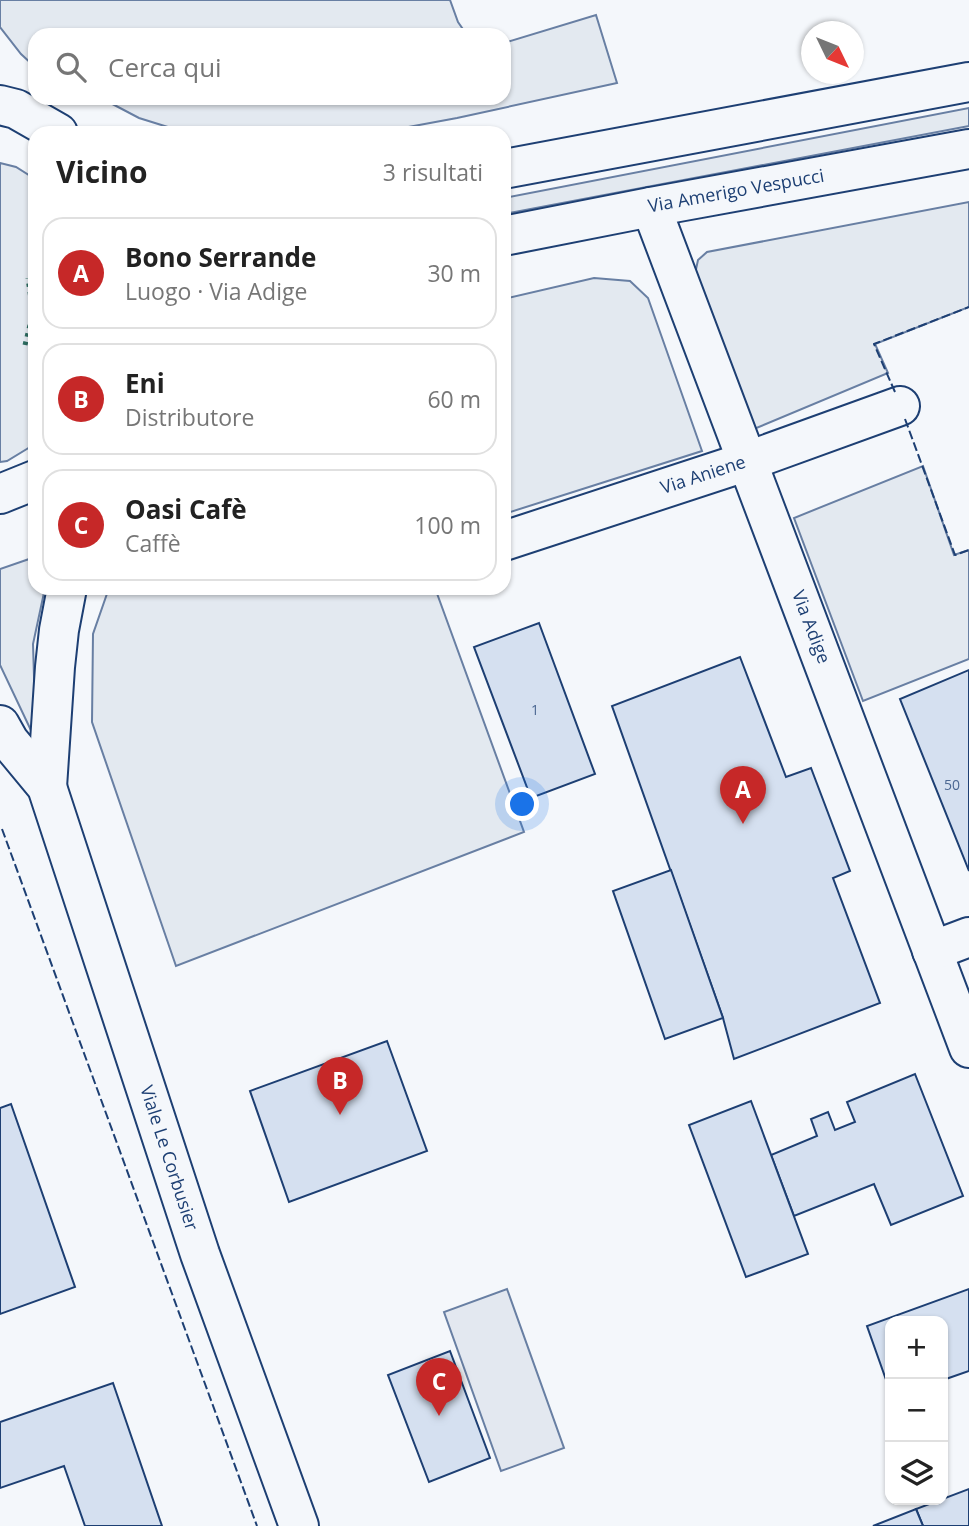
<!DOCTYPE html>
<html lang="it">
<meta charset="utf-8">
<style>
:root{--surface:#fff;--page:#f2f2f2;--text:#222;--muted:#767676;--line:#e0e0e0;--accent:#c62828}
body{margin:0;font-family:"Open Sans",sans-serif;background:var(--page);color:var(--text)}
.controls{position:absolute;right:21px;bottom:21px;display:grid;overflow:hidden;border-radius:14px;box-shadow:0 2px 5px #0004}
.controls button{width:63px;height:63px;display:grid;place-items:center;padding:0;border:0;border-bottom:2px solid var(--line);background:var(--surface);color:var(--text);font:35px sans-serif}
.compass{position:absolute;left:801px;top:21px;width:63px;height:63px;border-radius:50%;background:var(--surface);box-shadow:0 2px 5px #0004;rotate:133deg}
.you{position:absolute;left:523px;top:805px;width:24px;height:24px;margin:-18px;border:5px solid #fff;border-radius:50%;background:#1a73e8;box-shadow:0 0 0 10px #1a73e833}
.badge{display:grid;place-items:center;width:46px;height:46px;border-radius:50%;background:var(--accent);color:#fff;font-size:23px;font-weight:700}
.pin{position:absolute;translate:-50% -58px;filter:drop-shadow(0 2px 4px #0008)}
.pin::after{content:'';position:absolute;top:37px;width:24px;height:21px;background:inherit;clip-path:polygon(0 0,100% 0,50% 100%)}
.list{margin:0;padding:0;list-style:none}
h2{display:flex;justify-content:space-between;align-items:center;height:91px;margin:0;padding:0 28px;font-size:30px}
h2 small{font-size:23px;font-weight:400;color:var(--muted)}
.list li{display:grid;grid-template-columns:46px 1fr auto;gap:21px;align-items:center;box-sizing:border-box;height:112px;margin:0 14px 14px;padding:0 14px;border:2px solid var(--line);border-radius:21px}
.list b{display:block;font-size:26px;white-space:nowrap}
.list p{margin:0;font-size:23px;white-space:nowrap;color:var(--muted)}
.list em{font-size:23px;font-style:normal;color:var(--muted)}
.icon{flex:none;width:38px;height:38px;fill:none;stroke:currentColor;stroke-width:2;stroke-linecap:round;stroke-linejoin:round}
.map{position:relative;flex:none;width:969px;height:1526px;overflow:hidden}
.search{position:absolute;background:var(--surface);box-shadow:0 2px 5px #0004;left:28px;top:28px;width:483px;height:77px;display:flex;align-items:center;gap:18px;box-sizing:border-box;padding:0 24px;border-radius:21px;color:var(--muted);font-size:26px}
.panel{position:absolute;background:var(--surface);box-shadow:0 2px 5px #0004;left:28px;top:126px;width:483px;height:469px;border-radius:21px}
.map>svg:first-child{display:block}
.green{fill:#e3e9f0;stroke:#687fa3;stroke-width:2}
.parking{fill:#e3e8f0;stroke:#687fa3;stroke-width:2}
.building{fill:#d5e0f0;stroke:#1d3f73;stroke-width:2}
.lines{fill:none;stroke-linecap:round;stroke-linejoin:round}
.minor-casing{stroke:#1d3f73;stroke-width:42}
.minor{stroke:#f4f7fb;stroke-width:38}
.hedge{stroke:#2c6c60;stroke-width:5;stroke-dasharray:3.5 5;stroke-linecap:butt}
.fence{stroke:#1d3f73;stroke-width:2;stroke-dasharray:9 3.5;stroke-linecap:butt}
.labels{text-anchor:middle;stroke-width:5;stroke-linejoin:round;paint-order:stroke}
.number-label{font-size:14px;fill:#4b6792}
.street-label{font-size:18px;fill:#1d3f73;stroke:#f4f7fb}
</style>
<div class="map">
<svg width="969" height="1526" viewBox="0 0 969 1526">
<rect width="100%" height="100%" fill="#f4f7fb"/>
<g class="green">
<path d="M 0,0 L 450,0 L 458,22 L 467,35 L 35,35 L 35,67 L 21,54 L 0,27 Z"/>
<path d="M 596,15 L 617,83 L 457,118 L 376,133 L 187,133 L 139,118 L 101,98 L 504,98 L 504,43 Z"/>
<path d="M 969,108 L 969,126 L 504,214 L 504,198 Z"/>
<path d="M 0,163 L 16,167 L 35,179 L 35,444 L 7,461 L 0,462 Z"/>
<path d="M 969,202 L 969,307 L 875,344 L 888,373 L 754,429 L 695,274 L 698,260 L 707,252 Z"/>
<path d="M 594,278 L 630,281 L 648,298 L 702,451 L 504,514 L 504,299 Z"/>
<path d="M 923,466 L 954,555 L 969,550 L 969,659 L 863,701 L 794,518 Z"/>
<path d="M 35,557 L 35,588 L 45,588 L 33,644 L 36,741 L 0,665 L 0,569 Z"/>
<path d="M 109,588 L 435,588 L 524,832 L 176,966 L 92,722 L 93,634 Z"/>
</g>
<path class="parking" d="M 507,1289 L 564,1448 L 501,1471 L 444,1312 Z"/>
<g class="building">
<path d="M 539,623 L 595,774 L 531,798 L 474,647 Z"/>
<path d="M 740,657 L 786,777 L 811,768 L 850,871 L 833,878 L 880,1003 L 734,1059 L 723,1018 L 612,706 Z"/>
<path d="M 969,670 L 969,871 L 900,699 Z"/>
<path d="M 671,870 L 723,1018 L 665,1039 L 613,891 Z"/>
<path d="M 387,1041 L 427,1151 L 289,1202 L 250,1091 Z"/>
<path d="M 915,1074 L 963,1196 L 891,1225 L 874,1184 L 794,1216 L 771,1155 L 817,1136 L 811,1119 L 828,1112 L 835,1130 L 855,1122 L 847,1102 Z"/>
<path d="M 751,1101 L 808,1254 L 746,1277 L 689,1125 Z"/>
<path d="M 11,1104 L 75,1287 L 0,1314 L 0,1108 Z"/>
<path d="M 969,1289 L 969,1371 L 943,1380 L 943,1321 L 890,1321 L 890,1391 L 867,1326 Z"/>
<path d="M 450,1351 L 490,1458 L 429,1482 L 388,1375 Z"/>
<path d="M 113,1383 L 162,1526 L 85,1526 L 64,1466 L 0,1488 L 0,1422 Z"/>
<path d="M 969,1489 L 969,1526 L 923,1526 L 916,1509 Z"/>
<path d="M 916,1509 L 923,1526 L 873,1526 Z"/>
</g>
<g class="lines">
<g class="minor-casing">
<g id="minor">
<path d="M 0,105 L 16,109 L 58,133"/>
<path d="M 504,169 L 969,82"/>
<path d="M 651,207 L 969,1048"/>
<path d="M 504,236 L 651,207 L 969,149"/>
<path d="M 0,494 L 35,480"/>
<path d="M 504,541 L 748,461 L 900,406"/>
<path d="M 0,725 L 9,741 L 47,787 L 200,1254 L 299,1526"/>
<path d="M 47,787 L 55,667 L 59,630 L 67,588"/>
<path d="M 932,951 L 969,937"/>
</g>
</g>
<use href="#minor" class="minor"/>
<path class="hedge" d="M 25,345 L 33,313 L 28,278"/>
<g class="fence">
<path d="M 895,392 L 874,344 L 969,307"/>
<path d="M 905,419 L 955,555 L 969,550"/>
<path d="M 2,829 L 257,1526"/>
</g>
</g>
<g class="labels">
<g class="number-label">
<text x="535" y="715">1</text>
<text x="952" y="790">50</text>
</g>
<g class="street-label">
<text transform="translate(736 191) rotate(-10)" y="6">Via Amerigo Vespucci</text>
<text transform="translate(703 475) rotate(-18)" y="6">Via Aniene</text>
<text transform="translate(811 627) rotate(69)" y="6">Via Adige</text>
<text transform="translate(169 1158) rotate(72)" y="6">Viale Le Corbusier</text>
</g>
</g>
</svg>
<div class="controls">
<button>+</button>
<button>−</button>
<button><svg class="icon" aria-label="layers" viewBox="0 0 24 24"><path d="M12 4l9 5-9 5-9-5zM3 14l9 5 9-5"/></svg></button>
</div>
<svg class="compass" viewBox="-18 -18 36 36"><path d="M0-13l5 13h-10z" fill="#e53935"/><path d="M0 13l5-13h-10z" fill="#767676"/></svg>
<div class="you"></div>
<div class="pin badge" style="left:743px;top:824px">A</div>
<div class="pin badge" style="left:340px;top:1115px">B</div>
<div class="pin badge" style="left:439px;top:1416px">C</div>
<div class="search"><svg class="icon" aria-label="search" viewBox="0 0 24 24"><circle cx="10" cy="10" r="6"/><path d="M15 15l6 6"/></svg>Cerca qui</div>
<section class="panel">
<h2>Vicino<small>3 risultati</small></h2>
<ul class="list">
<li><span class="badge">A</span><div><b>Bono Serrande</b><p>Luogo · Via Adige</p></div><em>30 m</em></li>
<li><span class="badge">B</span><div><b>Eni</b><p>Distributore</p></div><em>60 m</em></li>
<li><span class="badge">C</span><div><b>Oasi Cafè</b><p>Caffè</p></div><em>100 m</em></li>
</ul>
</section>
</div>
